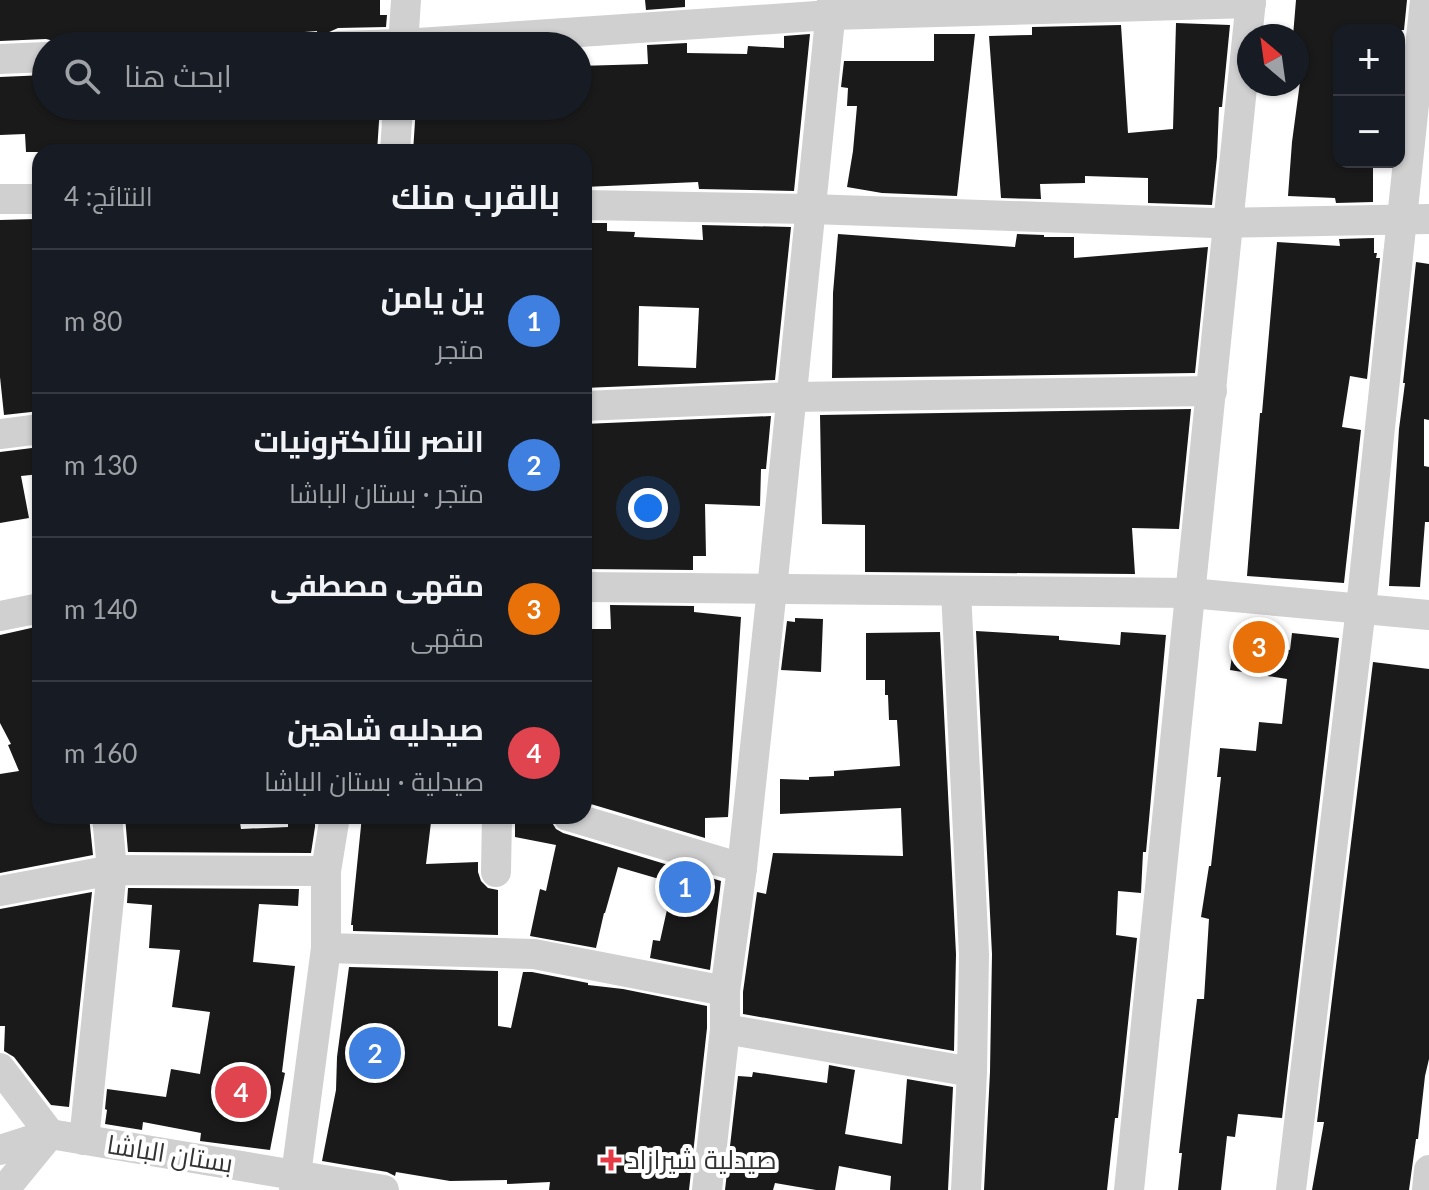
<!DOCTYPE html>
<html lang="ar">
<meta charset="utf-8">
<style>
:root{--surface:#171b24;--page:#242831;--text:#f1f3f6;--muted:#9ea1a6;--line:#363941;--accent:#e63946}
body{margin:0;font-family:Lato,Cairo,sans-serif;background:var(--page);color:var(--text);direction:rtl}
.controls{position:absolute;right:24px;top:24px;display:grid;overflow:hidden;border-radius:16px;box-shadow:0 2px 6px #0004}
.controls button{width:72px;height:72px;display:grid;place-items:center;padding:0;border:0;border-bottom:2px solid var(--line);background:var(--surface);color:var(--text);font:40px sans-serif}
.compass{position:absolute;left:1237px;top:24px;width:72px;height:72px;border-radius:50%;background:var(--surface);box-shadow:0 2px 6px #0004;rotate:331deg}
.you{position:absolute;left:648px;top:508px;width:28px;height:28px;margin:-20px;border:6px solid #fff;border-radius:50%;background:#1a73e8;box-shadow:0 0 0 12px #1a73e833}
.badge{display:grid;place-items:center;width:52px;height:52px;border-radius:50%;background:var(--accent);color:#fff;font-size:26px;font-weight:700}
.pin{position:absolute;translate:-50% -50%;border:4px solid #fff;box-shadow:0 2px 8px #0006}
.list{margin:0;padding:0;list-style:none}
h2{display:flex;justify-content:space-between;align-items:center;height:104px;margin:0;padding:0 32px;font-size:34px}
h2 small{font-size:26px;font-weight:400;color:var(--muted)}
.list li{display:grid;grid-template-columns:52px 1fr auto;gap:24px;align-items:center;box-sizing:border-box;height:144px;padding:0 32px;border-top:2px solid var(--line)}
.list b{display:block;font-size:30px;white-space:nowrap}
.list p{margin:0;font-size:26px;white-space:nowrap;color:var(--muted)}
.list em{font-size:26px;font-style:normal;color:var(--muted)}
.icon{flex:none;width:44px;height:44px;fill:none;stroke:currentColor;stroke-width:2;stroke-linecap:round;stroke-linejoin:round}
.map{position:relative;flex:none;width:1429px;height:1190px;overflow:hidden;direction:ltr}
.search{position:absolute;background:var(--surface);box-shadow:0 2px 6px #0004;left:32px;top:32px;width:560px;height:88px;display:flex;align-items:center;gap:20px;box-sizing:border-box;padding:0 28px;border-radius:44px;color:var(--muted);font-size:30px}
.panel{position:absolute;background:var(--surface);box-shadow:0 2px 6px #0004;left:32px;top:144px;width:560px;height:680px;border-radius:24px;direction:rtl}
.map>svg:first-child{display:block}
.building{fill:#1a1a1a;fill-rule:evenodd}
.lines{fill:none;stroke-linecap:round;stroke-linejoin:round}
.minor{stroke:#d0d0d0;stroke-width:30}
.poi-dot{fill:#e63946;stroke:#fff;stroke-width:3}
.labels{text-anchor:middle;stroke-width:8;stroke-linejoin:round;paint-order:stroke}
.street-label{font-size:26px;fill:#333;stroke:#fff}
.poi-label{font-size:26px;fill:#333;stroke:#fff;text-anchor:start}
</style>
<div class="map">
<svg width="1429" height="1190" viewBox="0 0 1429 1190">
<rect width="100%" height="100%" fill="#fff"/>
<g class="building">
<path d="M 0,0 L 380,0 L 380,15 L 387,15 L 386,27 L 338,28 L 327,33 L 317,34 L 317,31 L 267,35 L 268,41 L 124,46 L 60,46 L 54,41 L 46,39 L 0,41 Z"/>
<path d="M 645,0 L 685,0 L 685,7 L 646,10 Z"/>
<path d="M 1296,0 L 1407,0 L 1404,30 L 1339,30 L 1339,162 L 1373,162 L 1373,202 L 1336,203 L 1335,198 L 1288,196 L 1292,142 L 1302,67 L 1303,42 L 1297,43 L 1297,36 L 1293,36 Z"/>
<path d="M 1176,23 L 1230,25 L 1222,107 L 1219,107 L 1217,157 L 1212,205 L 1148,203 L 1148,178 L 1085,176 L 1085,183 L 1040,184 L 1041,199 L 1001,198 L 989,36 L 1032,35 L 1032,27 L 1121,25 L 1128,133 L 1173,129 Z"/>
<path d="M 810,34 L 794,191 L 699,189 L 698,182 L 584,187 L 584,152 L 413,152 L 416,106 L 578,106 L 578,66 L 648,64 L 647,45 L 687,43 L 687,53 L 747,54 L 748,46 L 784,48 L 784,36 Z"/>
<path d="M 934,34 L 975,34 L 957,196 L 882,193 L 847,187 L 853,151 L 857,106 L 847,106 L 848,88 L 841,87 L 844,61 L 934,61 Z"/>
<path d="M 46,75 L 46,106 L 380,106 L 377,152 L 26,152 L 25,134 L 0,135 L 0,77 Z"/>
<path d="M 36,219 L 37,269 L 40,269 L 40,411 L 4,415 L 0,377 L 0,220 Z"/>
<path d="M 584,223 L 607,223 L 607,231 L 635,232 L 634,237 L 703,240 L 702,225 L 791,227 L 775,380 L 584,388 ZM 639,306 L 699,308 L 696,368 L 638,366 Z"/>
<path d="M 838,234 L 1015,247 L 1017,234 L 1044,235 L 1044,237 L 1074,237 L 1074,258 L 1208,247 L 1195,373 L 832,378 L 833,293 Z"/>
<path d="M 1374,238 L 1374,253 L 1377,253 L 1376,258 L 1380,258 L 1367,379 L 1350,376 L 1342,427 L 1361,430 L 1344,583 L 1247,576 L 1260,413 L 1262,413 L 1277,242 L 1340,246 L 1339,239 Z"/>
<path d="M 1416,262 L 1429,264 L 1429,420 L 1424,419 L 1424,466 L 1429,467 L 1429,522 L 1425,522 L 1420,587 L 1389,586 L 1399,429 L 1405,383 L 1403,383 Z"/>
<path d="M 1191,409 L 1179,529 L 1132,528 L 1135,574 L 865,572 L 865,525 L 822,524 L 820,415 Z"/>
<path d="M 771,416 L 766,469 L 761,469 L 760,506 L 705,504 L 706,556 L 693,556 L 693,570 L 584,569 L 584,424 Z"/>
<path d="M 40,447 L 40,474 L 21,476 L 29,518 L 0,523 L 0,452 Z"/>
<path d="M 610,605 L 694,606 L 694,612 L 741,617 L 728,817 L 705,818 L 705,838 L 584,802 L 584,629 L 611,629 Z"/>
<path d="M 795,618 L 823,619 L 821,672 L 781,670 L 787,621 L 795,622 Z"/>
<path d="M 40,626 L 40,816 L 89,816 L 93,855 L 0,873 L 0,774 L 19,771 L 8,745 L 11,744 L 0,723 L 0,635 Z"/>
<path d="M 976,631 L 1059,636 L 1059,640 L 1120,645 L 1121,632 L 1166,635 L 1146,852 L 1143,852 L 1141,893 L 1118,891 L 1116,935 L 1137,938 L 1118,1118 L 1115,1118 L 1107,1190 L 984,1190 L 990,1072 L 992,954 Z"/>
<path d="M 940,632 L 956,954 L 954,1051 L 743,1014 L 743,992 L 757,892 L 766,894 L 773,853 L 903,856 L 901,808 L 780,814 L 780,779 L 809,780 L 809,777 L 834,776 L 834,771 L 900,766 L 897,720 L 889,720 L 888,695 L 885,695 L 885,680 L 866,680 L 866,633 Z"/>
<path d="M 1292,633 L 1339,638 L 1282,1118 L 1238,1114 L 1235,1137 L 1227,1136 L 1221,1190 L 1178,1190 L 1182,1153 L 1179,1153 L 1197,999 L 1204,999 L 1209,919 L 1201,917 L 1209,866 L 1211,866 L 1221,777 L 1217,777 L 1220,748 L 1256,751 L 1259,722 L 1282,724 L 1287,679 L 1230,670 L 1234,642 L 1290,650 Z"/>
<path d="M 1373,662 L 1429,669 L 1429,1059 L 1425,1076 L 1418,1139 L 1416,1139 L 1409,1190 L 1312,1190 L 1324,1122 L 1317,1122 Z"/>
<path d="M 125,816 L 239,816 L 241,829 L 288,827 L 288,824 L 315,823 L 315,827 L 311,853 L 128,852 Z"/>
<path d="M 362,816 L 431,822 L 426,864 L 478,862 L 478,872 L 481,881 L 488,888 L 498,890 L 498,935 L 353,931 L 353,925 L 351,925 Z"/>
<path d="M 515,816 L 528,816 L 551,821 L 556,829 L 563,833 L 721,881 L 710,970 L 650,958 L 653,940 L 660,941 L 673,883 L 618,867 L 605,913 L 604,913 L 596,948 L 530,936 L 540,889 L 546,891 L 556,845 L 515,837 Z"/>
<path d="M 128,888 L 299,889 L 298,906 L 259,904 L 253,962 L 295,966 L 282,1072 L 285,1073 L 270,1150 L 200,1141 L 201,1133 L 143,1122 L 142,1130 L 105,1124 L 107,1110 L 105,1109 L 107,1089 L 166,1097 L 171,1069 L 200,1074 L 210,1012 L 172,1007 L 180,950 L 149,948 L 152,905 L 127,903 Z"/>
<path d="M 92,892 L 69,1107 L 51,1105 L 14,1057 L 4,1051 L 5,1026 L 0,1026 L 0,909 Z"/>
<path d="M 349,967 L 498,971 L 498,1026 L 511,1028 L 523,972 L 532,972 L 588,983 L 588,985 L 623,989 L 707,1006 L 707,1028 L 689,1190 L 549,1190 L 550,1182 L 507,1184 L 507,1180 L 450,1181 L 396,1172 L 395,1176 L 387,1172 L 322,1161 L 336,1090 L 337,1057 Z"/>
<path d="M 829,1065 L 855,1070 L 845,1134 L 902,1144 L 907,1079 L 953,1087 L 948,1190 L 890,1190 L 891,1176 L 839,1166 L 835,1190 L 816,1190 L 775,1183 L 773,1190 L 725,1190 L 738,1076 L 752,1077 L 753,1072 L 827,1083 Z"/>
</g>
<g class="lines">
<g class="minor">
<path d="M 339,46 L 403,44 L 831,15 L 1251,3"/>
<path d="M 403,46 L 406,0"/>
<path d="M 0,59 L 46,57"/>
<path d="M 395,152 L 398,106"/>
<path d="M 0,199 L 40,199"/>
<path d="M 584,205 L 811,209 L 1214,223 L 1429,219"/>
<path d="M 584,406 L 792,397 L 1212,391"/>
<path d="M 0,434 L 40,429"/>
<path d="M 584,587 L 1190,593 L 1429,615"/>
<path d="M 956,591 L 974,954 L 972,1072 L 966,1190"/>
<path d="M 0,616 L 40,608"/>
<path d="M 568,816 L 742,868"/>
<path d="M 496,872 L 497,816"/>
<path d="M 0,891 L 112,870 L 326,871"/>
<path d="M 326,948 L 534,954 L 725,991"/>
<path d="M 725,1029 L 972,1072"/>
<path d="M 0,1068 L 50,1134"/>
<path d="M 84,1140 L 112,870 L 107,816"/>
<path d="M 0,1150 L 50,1134 L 384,1190"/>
<path d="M 4,1190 L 50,1134"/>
<path d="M 294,1190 L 326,948 L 326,871 L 335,816"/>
<path d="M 707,1190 L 725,1029 L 725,991 L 742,868 L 772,589 L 832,0"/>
<path d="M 1129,1190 L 1251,0"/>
<path d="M 1291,1190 L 1361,608 L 1425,0"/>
<path d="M 1427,1190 L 1429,1170"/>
</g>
</g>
<path class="poi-dot" d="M607 1148h8v8h8v8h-8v8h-8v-8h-8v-8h8z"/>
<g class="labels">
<g class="street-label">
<text transform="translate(170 1154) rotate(9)" y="9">بستان الباشا</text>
</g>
<g class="poi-label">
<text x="627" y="1169">صيدلية شيرازاد</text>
</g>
</g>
</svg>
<div class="controls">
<button>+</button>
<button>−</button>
</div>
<svg class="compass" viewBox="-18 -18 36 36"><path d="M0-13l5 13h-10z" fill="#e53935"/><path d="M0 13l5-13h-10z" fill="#9ea1a6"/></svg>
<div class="you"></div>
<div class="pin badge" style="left:685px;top:887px;background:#3f7fe0">1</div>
<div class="pin badge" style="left:375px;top:1053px;background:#3f7fe0">2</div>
<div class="pin badge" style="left:1259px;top:647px;background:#e8710a">3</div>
<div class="pin badge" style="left:241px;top:1092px;background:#e0444e">4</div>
<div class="search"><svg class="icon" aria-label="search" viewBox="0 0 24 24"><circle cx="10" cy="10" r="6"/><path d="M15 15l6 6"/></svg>ابحث هنا</div>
<section class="panel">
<h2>بالقرب منك<small>النتائج: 4</small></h2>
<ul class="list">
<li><span class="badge" style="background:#3f7fe0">1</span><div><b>ين يامن</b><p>متجر</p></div><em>80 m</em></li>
<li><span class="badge" style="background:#3f7fe0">2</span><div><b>النصر للألكترونيات</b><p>متجر · بستان الباشا</p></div><em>130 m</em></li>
<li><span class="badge" style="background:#e8710a">3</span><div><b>مقهى مصطفى</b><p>مقهى</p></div><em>140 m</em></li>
<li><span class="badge" style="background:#e0444e">4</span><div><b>صيدليه شاهين</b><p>صيدلية · بستان الباشا</p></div><em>160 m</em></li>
</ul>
</section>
</div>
